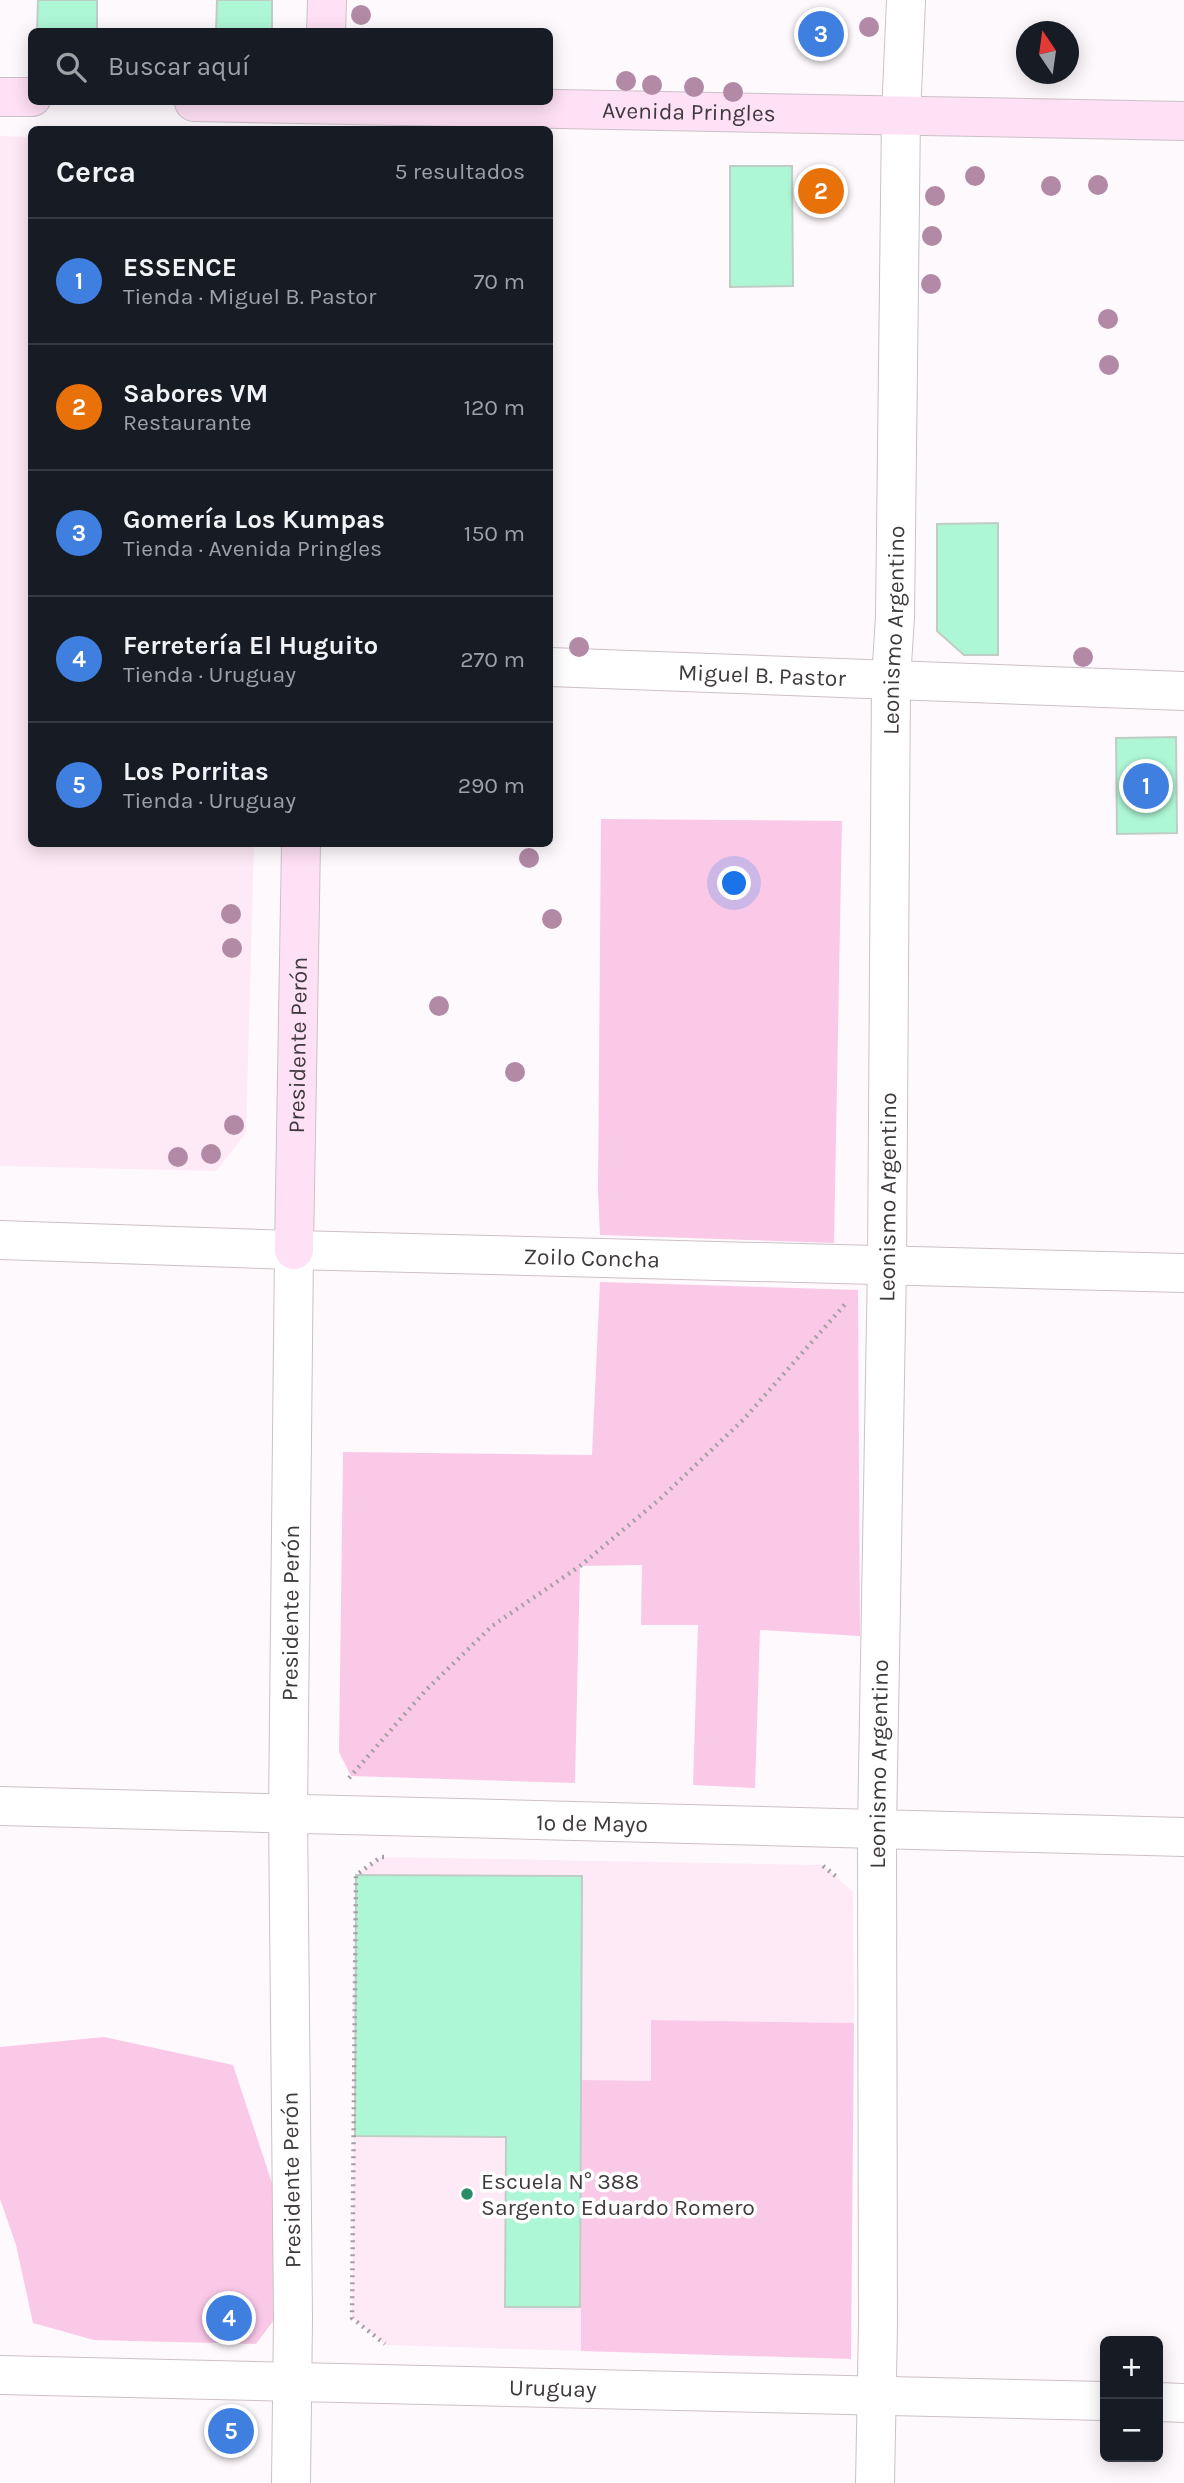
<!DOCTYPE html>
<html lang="es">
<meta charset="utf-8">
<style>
:root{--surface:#171b24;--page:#242831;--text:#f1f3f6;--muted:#9ea1a6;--line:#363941;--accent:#d93025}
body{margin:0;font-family:Karla,sans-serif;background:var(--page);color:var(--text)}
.controls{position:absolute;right:21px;bottom:21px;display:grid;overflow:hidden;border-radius:10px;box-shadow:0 4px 18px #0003}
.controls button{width:63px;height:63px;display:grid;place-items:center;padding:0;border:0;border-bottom:2px solid var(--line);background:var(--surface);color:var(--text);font:35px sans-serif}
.compass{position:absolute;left:1016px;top:21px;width:63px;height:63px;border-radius:50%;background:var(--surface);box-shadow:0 4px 18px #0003;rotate:347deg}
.you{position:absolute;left:735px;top:884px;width:24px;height:24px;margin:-18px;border:5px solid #fff;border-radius:50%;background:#1a73e8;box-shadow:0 0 0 10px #1a73e833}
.badge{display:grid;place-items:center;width:46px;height:46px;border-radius:50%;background:var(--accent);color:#fff;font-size:23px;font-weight:700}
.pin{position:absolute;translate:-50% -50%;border:4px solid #fff;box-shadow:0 2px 7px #0006}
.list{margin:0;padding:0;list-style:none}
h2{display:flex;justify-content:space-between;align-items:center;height:91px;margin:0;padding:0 28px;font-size:30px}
h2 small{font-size:23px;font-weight:400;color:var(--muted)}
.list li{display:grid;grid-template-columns:46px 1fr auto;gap:21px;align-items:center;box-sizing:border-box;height:126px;padding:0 28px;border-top:2px solid var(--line)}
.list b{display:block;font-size:26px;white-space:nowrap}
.list p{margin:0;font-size:23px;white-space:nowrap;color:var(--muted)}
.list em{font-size:23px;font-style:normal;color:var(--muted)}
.icon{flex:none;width:38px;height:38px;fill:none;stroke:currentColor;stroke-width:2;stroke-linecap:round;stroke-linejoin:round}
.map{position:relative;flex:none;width:1184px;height:2483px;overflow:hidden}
.search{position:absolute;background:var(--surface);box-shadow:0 4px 18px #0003;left:28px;top:28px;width:525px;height:77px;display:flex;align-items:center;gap:18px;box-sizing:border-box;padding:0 24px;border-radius:10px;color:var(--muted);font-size:26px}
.panel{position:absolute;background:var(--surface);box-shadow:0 4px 18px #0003;left:28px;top:126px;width:525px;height:721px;border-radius:10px}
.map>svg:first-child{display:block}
.built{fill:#feeaf6}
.green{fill:#fbc9e8}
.building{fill:#aef7d6;stroke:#c0cdc6;stroke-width:2}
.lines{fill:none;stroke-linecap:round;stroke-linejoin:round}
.street-casing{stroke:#ccc0c7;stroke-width:40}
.secondary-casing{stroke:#ccc0c7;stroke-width:40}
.path{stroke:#a5a0a3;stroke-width:4.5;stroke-dasharray:2 5;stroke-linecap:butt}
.street{stroke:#fff;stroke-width:38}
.secondary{stroke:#fee1f4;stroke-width:38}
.tree{fill:#b38aa6}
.poi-dot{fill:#298d69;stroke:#fff;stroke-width:2.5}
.labels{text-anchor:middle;stroke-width:7;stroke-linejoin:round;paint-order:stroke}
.street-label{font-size:23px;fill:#3f3a3d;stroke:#fff}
.poi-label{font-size:23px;fill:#3f3a3d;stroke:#fff;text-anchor:start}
</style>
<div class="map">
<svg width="1184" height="2483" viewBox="0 0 1184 2483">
<rect width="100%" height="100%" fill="#fef9fc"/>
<g class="built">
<path d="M 0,136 L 32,137 L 32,844 L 254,844 L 246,1133 L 216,1171 L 0,1166 Z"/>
<path d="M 381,1857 L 823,1865 L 853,1892 L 854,2023 L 652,2020 L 651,2081 L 581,2081 L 581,2351 L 386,2345 L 352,2318 L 356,1875 Z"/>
</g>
<g class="green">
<path d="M 601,819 L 842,821 L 834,1243 L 600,1235 L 598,1191 Z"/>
<path d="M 600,1282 L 858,1290 L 860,1636 L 760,1630 L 755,1788 L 693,1785 L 698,1625 L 641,1625 L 642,1565 L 580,1566 L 575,1783 L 351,1776 L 339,1752 L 343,1452 L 592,1455 Z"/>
<path d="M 651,2020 L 854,2023 L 851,2359 L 581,2351 L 581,2080 L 651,2081 Z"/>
<path d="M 104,2037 L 233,2065 L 276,2195 L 274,2320 L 256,2344 L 94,2340 L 33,2323 L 16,2245 L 0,2199 L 0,2047 Z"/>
</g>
<g class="building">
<path d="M 38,0 L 97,0 L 97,32 L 37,32 Z"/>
<path d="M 217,0 L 272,0 L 272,28 L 268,32 L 216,32 Z"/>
<path d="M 730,166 L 792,166 L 793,286 L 730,287 Z"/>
<path d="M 998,523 L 998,655 L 964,655 L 937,631 L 937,524 Z"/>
<path d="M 1176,737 L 1177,833 L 1117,834 L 1116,738 Z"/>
<path d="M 356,1875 L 582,1876 L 580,2307 L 505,2307 L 506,2137 L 355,2136 Z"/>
</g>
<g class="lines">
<g class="street-casing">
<g id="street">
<path id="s1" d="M 550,667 L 1184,691"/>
<path id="s2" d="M 0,1240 L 294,1250 L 1184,1273"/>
<path d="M 0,1806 L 1184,1837"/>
<path id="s3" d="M 0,2375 L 1105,2401"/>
<path d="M 1158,2402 L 1184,2403"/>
<path id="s4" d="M 291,2483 L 293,2318 L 288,1813 L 294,1250"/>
<path id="s5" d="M 875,2483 L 878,2326 L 877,1829 L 887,1265 L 891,680 L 895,617 L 901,116 L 906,0"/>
</g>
</g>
<g class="secondary-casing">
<g id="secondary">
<path d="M 326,32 L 327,0"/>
<path d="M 0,97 L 32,97"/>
<path id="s6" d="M 194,102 L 1184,121"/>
<path id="s7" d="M 294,1250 L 301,844"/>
</g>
</g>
<g class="path">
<path d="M 349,1778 L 425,1691 L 492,1626 L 580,1566 L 660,1499 L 744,1419 L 847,1302"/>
<path d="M 384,1857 L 381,1857 L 356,1875 L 352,2318 L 385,2344"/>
<path d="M 823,1866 L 838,1878"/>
</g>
<use href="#street" class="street"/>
<use href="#secondary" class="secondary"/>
</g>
<g class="tree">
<circle cx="361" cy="15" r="10"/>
<circle cx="869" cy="27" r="10"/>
<circle cx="626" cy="81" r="10"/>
<circle cx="652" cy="85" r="10"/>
<circle cx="694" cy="87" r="10"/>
<circle cx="733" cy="92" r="10"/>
<circle cx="975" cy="176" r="10"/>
<circle cx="1098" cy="185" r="10"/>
<circle cx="1051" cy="186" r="10"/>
<circle cx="935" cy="196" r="10"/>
<circle cx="932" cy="236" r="10"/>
<circle cx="931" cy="284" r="10"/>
<circle cx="1108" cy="319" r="10"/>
<circle cx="1109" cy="365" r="10"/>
<circle cx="579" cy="647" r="10"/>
<circle cx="1083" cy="657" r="10"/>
<circle cx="529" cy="858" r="10"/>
<circle cx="231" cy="914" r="10"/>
<circle cx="552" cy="919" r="10"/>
<circle cx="232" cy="948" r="10"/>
<circle cx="439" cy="1006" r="10"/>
<circle cx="515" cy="1072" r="10"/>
<circle cx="234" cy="1125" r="10"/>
<circle cx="211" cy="1154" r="10"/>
<circle cx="178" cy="1157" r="10"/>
</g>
<circle class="poi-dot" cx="467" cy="2194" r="7"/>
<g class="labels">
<g class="street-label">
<text dy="8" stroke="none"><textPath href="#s6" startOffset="495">Avenida Pringles</textPath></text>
<text dy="8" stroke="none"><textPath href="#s5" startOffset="1853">Leonismo Argentino</textPath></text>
<text dy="8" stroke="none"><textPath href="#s1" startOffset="212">Miguel B. Pastor</textPath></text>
<text dy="8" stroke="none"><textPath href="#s7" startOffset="205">Presidente Perón</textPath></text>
<text dy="8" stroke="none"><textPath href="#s5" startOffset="1286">Leonismo Argentino</textPath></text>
<text dy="8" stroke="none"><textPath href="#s2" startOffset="592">Zoilo Concha</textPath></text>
<text dy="8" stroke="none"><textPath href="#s4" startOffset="870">Presidente Perón</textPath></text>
<text dy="8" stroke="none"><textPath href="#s5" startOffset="719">Leonismo Argentino</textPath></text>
<text transform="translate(592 1823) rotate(1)" y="8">1º de Mayo</text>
<text transform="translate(291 2180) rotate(-91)" y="8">Presidente Perón</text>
<text dy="8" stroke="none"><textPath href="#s3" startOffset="553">Uruguay</textPath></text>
</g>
<g class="poi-label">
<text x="481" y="2189">Escuela N° 388<tspan x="481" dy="26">Sargento Eduardo Romero</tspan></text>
</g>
</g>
</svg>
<div class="controls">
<button>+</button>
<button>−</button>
</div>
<svg class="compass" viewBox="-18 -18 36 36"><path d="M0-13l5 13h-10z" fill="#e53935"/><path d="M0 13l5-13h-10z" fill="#9ea1a6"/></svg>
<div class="you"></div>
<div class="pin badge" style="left:1146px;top:786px;background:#3f7fe0">1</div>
<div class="pin badge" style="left:821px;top:191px;background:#e8710a">2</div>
<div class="pin badge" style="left:821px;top:34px;background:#3f7fe0">3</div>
<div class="pin badge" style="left:229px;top:2318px;background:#3f7fe0">4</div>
<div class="pin badge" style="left:231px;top:2431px;background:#3f7fe0">5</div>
<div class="search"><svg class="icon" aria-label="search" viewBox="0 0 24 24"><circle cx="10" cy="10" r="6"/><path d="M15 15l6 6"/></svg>Buscar aquí</div>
<section class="panel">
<h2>Cerca<small>5 resultados</small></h2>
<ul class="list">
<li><span class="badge" style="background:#3f7fe0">1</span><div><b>ESSENCE</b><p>Tienda · Miguel B. Pastor</p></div><em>70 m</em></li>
<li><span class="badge" style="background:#e8710a">2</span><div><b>Sabores VM</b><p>Restaurante</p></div><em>120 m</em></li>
<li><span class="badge" style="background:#3f7fe0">3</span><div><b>Gomería Los Kumpas</b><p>Tienda · Avenida Pringles</p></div><em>150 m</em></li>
<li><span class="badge" style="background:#3f7fe0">4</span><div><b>Ferretería El Huguito</b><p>Tienda · Uruguay</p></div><em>270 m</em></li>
<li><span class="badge" style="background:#3f7fe0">5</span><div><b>Los Porritas</b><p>Tienda · Uruguay</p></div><em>290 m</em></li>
</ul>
</section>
</div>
